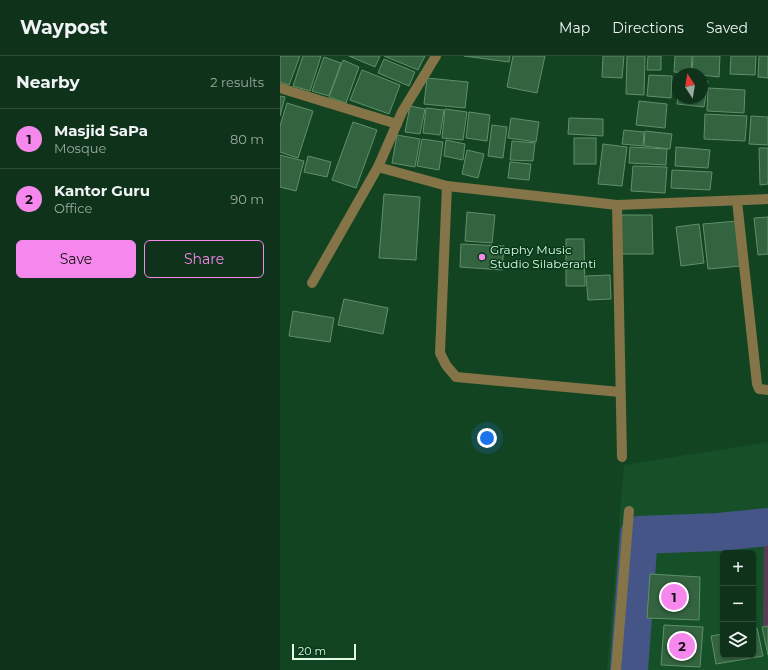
<!DOCTYPE html>
<meta charset="utf-8">
<style>
:root{--surface:#0e331a;--page:#173b23;--text:#f1f3f6;--muted:#9baaa2;--line:#2e4e39;--accent:#f688ed}
body{margin:0;font-family:Montserrat,sans-serif;background:var(--page);color:var(--text)}
.controls{position:absolute;right:12px;bottom:12px;display:grid;overflow:hidden;border-radius:6px;box-shadow:0 1px 3px #0004}
.controls button{width:36px;height:36px;display:grid;place-items:center;padding:0;border:0;border-bottom:1px solid var(--line);background:var(--surface);color:var(--text);font:20px sans-serif}
.compass{position:absolute;left:392px;top:12px;width:36px;height:36px;border-radius:50%;background:var(--surface);box-shadow:0 1px 3px #0004;rotate:348deg}
.scale{position:absolute;left:12px;bottom:10px;width:64px;box-sizing:border-box;padding-left:4px;border:2px solid #e0fae5;border-top:0;font-size:11px;line-height:14px;white-space:nowrap;color:#e0fae5;-webkit-text-stroke:3px #053918;paint-order:stroke}
.you{position:absolute;left:207px;top:382px;width:14px;height:14px;margin:-10px;border:3px solid #fff;border-radius:50%;background:#1a73e8;box-shadow:0 0 0 6px #1a73e833}
.badge{display:grid;place-items:center;width:26px;height:26px;border-radius:50%;background:var(--accent);color:#111;font-size:13px;font-weight:700}
.pin{position:absolute;translate:-50% -50%;border:2px solid #fff;box-shadow:0 1px 4px #0006}
.list{margin:0;padding:0;list-style:none}
h2{display:flex;justify-content:space-between;align-items:center;height:52px;margin:0;padding:0 16px;font-size:17px}
h2 small{font-size:13px;font-weight:400;color:var(--muted)}
.list li{display:grid;grid-template-columns:26px 1fr auto;gap:12px;align-items:center;box-sizing:border-box;height:60px;padding:0 16px;border-top:1px solid var(--line)}
.list b{display:block;font-size:15px;white-space:nowrap}
.list p{margin:0;font-size:13px;white-space:nowrap;color:var(--muted)}
.list em{font-size:13px;font-style:normal;color:var(--muted)}
.actions{display:flex;gap:8px;padding:12px 16px}
.actions a{flex:1;padding:9px 0;border:1px solid var(--accent);border-radius:6px;text-align:center;font-size:14px;color:var(--accent)}
.actions .main{background:var(--accent);color:#111}
.icon{flex:none;width:22px;height:22px;fill:none;stroke:currentColor;stroke-width:2;stroke-linecap:round;stroke-linejoin:round}
.map{position:relative;flex:none;width:488px;height:614px;overflow:hidden}
header{display:flex;align-items:center;gap:24px;box-sizing:border-box;height:56px;padding:0 20px;background:var(--surface);border-bottom:1px solid var(--line)}
header strong{font-size:19px}
nav{display:flex;gap:22px;margin-inline-start:auto;font-size:14px}
main{display:flex}
aside{flex:1;background:var(--surface)}
.map>svg:first-child{display:block}
.built{fill:#165029;fill-rule:evenodd}
.green{fill:#573c54}
.lines{fill:none;stroke-linecap:round;stroke-linejoin:round}
.river{stroke:#465588;stroke-width:38}
.building{fill:#33633f;stroke:#5f906a}
.minor{stroke:#847448;stroke-width:10}
.poi-dot{fill:#f688ed;stroke:#053918;stroke-width:1.5}
.labels{text-anchor:middle;stroke-width:3;stroke-linejoin:round;paint-order:stroke}
.poi-label{font-size:12px;fill:#e0fae5;stroke:#053918;text-anchor:start}
</style>
<header>
<strong>Waypost</strong>
<nav><a>Map</a><a>Directions</a><a>Saved</a></nav>
</header>
<main>
<aside>
<h2>Nearby<small>2 results</small></h2>
<ul class="list">
<li><span class="badge">1</span><div><b>Masjid SaPa</b><p>Mosque</p></div><em>80 m</em></li>
<li><span class="badge">2</span><div><b>Kantor Guru</b><p>Office</p></div><em>90 m</em></li>
</ul>
<div class="actions"><a class="main">Save</a><a>Share</a></div>
</aside>
<div class="map">
<svg width="488" height="614" viewBox="0 0 488 614">
<rect width="100%" height="100%" fill="#134422"/>
<path class="built" d="M 488,386 L 488,614 L 327,614 L 344,409 ZM 443,497 L 473,497 L 473,599 L 443,599 Z"/>
<path class="green" d="M 484,471 L 488,471 L 488,570 L 483,571 Z"/>
<g class="lines">
<path class="river" d="M 349,614 L 359,479 L 439,476 L 488,471"/>
</g>
<g class="building">
<path d="M 0,0 L 20,0 L 9,29 L 0,26 Z"/>
<path d="M 23,0 L 41,0 L 30,35 L 13,30 Z"/>
<path d="M 69,0 L 100,0 L 95,11 Z"/>
<path d="M 104,0 L 145,0 L 138,14 Z"/>
<path d="M 184,0 L 230,0 L 229,6 Z"/>
<path d="M 233,0 L 265,0 L 257,37 L 227,31 Z"/>
<path d="M 323,0 L 344,0 L 342,22 L 322,21 Z"/>
<path d="M 347,0 L 365,0 L 364,39 L 346,38 Z"/>
<path d="M 368,0 L 381,0 L 381,14 L 367,14 Z"/>
<path d="M 395,0 L 412,0 L 411,17 L 394,16 Z"/>
<path d="M 413,0 L 440,0 L 439,21 L 412,18 Z"/>
<path d="M 451,0 L 476,0 L 475,19 L 450,18 Z"/>
<path d="M 479,0 L 488,0 L 488,22 L 478,21 Z"/>
<path d="M 44,1 L 61,7 L 49,40 L 32,35 Z"/>
<path d="M 104,3 L 135,16 L 129,30 L 98,17 Z"/>
<path d="M 63,4 L 79,11 L 66,47 L 49,41 Z"/>
<path d="M 82,14 L 120,29 L 109,58 L 70,44 Z"/>
<path d="M 369,19 L 392,20 L 391,42 L 367,40 Z"/>
<path d="M 147,22 L 188,26 L 185,52 L 144,48 Z"/>
<path d="M 422,24 L 428,25 L 424,51 L 397,48 L 398,40 L 398,42 L 422,42 Z"/>
<path d="M 428,32 L 465,34 L 464,57 L 427,55 Z"/>
<path d="M 0,40 L 5,41 L 0,60 Z"/>
<path d="M 359,45 L 387,48 L 385,72 L 356,69 Z"/>
<path d="M 7,47 L 33,55 L 18,102 L 0,96 L 0,70 Z"/>
<path d="M 130,50 L 145,53 L 140,78 L 125,76 Z"/>
<path d="M 146,52 L 164,54 L 160,79 L 143,77 Z"/>
<path d="M 165,53 L 187,56 L 183,84 L 162,82 Z"/>
<path d="M 189,56 L 210,59 L 207,85 L 186,82 Z"/>
<path d="M 425,58 L 467,60 L 465,85 L 424,83 Z"/>
<path d="M 471,60 L 488,61 L 488,89 L 469,88 Z"/>
<path d="M 231,62 L 259,66 L 256,86 L 228,82 Z"/>
<path d="M 289,62 L 323,63 L 323,80 L 288,78 Z"/>
<path d="M 73,66 L 97,74 L 76,132 L 52,124 Z"/>
<path d="M 212,69 L 227,71 L 223,102 L 208,100 Z"/>
<path d="M 344,74 L 364,76 L 363,90 L 342,88 Z"/>
<path d="M 365,75 L 392,78 L 390,93 L 364,90 Z"/>
<path d="M 117,79 L 140,83 L 135,111 L 112,107 Z"/>
<rect x="294" y="82" width="22" height="26"/>
<path d="M 142,83 L 163,86 L 159,114 L 137,110 Z"/>
<path d="M 166,84 L 185,88 L 183,104 L 164,100 Z"/>
<path d="M 232,85 L 255,87 L 253,105 L 230,104 Z"/>
<path d="M 323,88 L 347,91 L 342,130 L 318,128 Z"/>
<path d="M 350,91 L 387,93 L 386,109 L 349,107 Z"/>
<path d="M 396,91 L 430,94 L 428,112 L 395,110 Z"/>
<path d="M 479,92 L 488,92 L 488,128 L 480,129 Z"/>
<path d="M 187,94 L 204,98 L 198,122 L 182,118 Z"/>
<path d="M 0,99 L 24,105 L 16,135 L 0,131 Z"/>
<path d="M 28,100 L 51,106 L 47,121 L 24,116 Z"/>
<path d="M 230,106 L 251,108 L 249,124 L 228,122 Z"/>
<path d="M 353,110 L 387,111 L 385,137 L 351,135 Z"/>
<path d="M 392,114 L 432,116 L 430,134 L 391,132 Z"/>
<path d="M 104,138 L 140,141 L 136,204 L 99,202 Z"/>
<path d="M 187,156 L 215,159 L 212,187 L 185,185 Z"/>
<path d="M 340,159 L 372,159 L 373,198 L 340,198 Z"/>
<path d="M 488,161 L 488,198 L 478,199 L 474,162 Z"/>
<path d="M 457,165 L 461,210 L 428,213 L 423,168 Z"/>
<path d="M 419,168 L 424,207 L 401,210 L 396,171 Z"/>
<path d="M 286,183 L 304,183 L 305,230 L 286,230 Z"/>
<path d="M 181,188 L 224,190 L 222,214 L 180,211 Z"/>
<path d="M 330,219 L 331,243 L 308,244 L 306,220 Z"/>
<path d="M 64,243 L 108,252 L 103,278 L 58,269 Z"/>
<path d="M 13,255 L 54,262 L 50,286 L 9,280 Z"/>
<path d="M 370,518 L 420,521 L 419,564 L 367,562 Z"/>
<path d="M 384,569 L 423,571 L 420,611 L 381,609 Z"/>
<path d="M 488,570 L 488,599 L 482,571 Z"/>
<path d="M 473,572 L 477,572 L 483,600 L 436,608 L 431,580 L 443,578 L 443,599 L 473,599 Z"/>
</g>
<g class="lines">
<g class="minor">
<path d="M 156,0 L 122,56 L 98,111 L 167,130 L 337,149 L 488,143"/>
<path d="M 0,32 L 117,68"/>
<path d="M 167,130 L 160,297 L 166,309 L 176,321 L 340,336"/>
<path d="M 457,145 L 477,328 L 479,333 L 488,334"/>
<path d="M 337,149 L 342,401"/>
<path d="M 32,227 L 98,111"/>
<path d="M 336,614 L 349,455"/>
</g>
</g>
<circle class="poi-dot" cx="202" cy="201" r="4"/>
<g class="labels">
<g class="poi-label">
<text x="210" y="198">Graphy Music<tspan x="210" dy="14">Studio Silaberanti</tspan></text>
</g>
</g>
</svg>
<div class="controls">
<button>+</button>
<button>−</button>
<button><svg class="icon" aria-label="layers" viewBox="0 0 24 24"><path d="M12 4l9 5-9 5-9-5zM3 14l9 5 9-5"/></svg></button>
</div>
<svg class="compass" viewBox="-18 -18 36 36"><path d="M0-13l5 13h-10z" fill="#e53935"/><path d="M0 13l5-13h-10z" fill="#9baaa2"/></svg>
<div class="scale">20 m</div>
<div class="you"></div>
<div class="pin badge" style="left:394px;top:541px">1</div>
<div class="pin badge" style="left:402px;top:590px">2</div>
</div>
</main>
